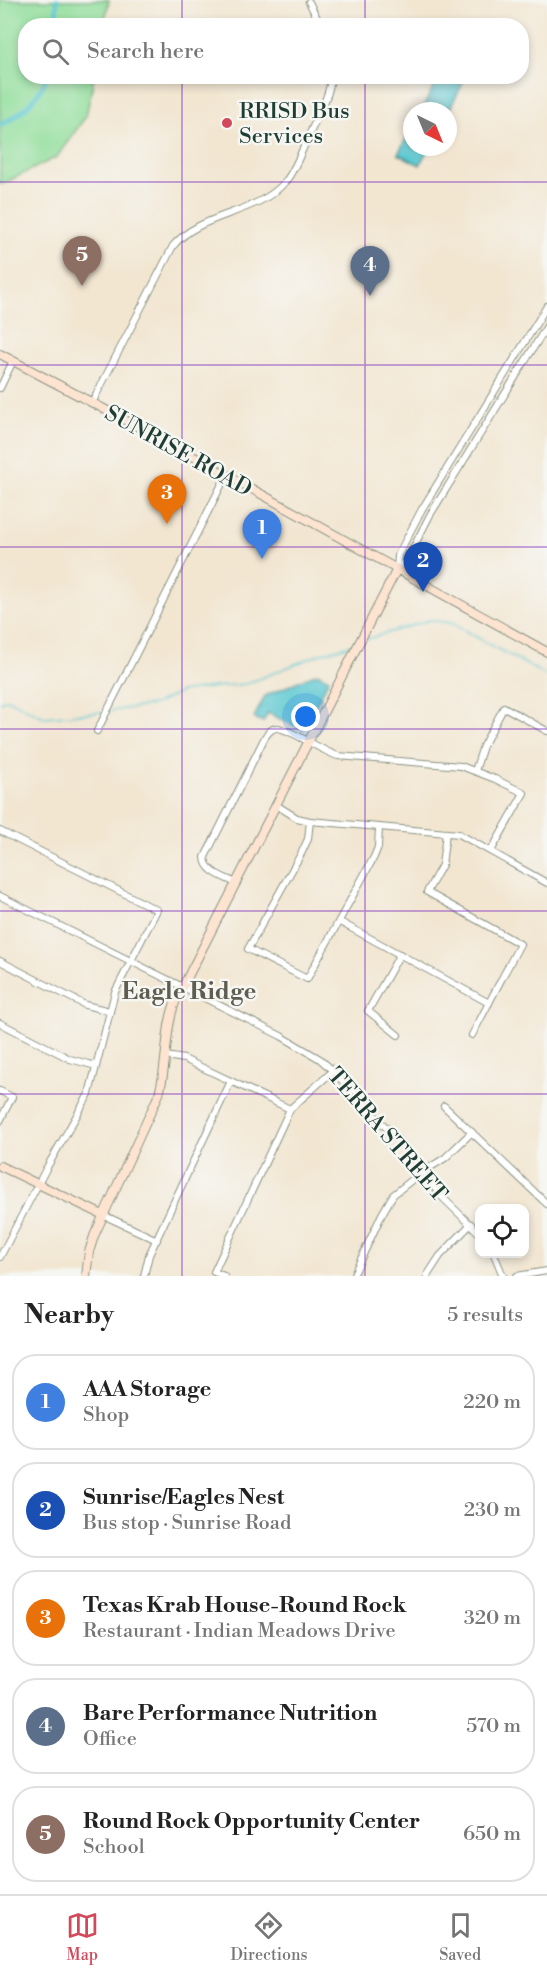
<!DOCTYPE html>
<meta charset="utf-8">
<style>
:root{--surface:#fff;--page:#f2f2f2;--text:#222;--muted:#767676;--line:#e0e0e0;--accent:#d1495b}
body{margin:0;font-family:"Libre Bodoni",serif;background:var(--page);color:var(--text)}
.controls{position:absolute;right:18px;bottom:18px;display:grid;overflow:hidden;border-radius:12px;box-shadow:0 3px 9px #0003}
.controls button{width:54px;height:54px;display:grid;place-items:center;padding:0;border:0;border-bottom:2px solid var(--line);background:var(--surface);color:var(--text);font:30px sans-serif}
.compass{position:absolute;left:403px;top:102px;width:54px;height:54px;border-radius:50%;background:var(--surface);box-shadow:0 3px 9px #0003;rotate:137deg}
.you{position:absolute;left:306px;top:717px;width:21px;height:21px;margin:-15px;border:4px solid #fff;border-radius:50%;background:#1a73e8;box-shadow:0 0 0 9px #1a73e833}
.badge{display:grid;place-items:center;width:39px;height:39px;border-radius:50%;background:var(--accent);color:#fff;font-size:20px;font-weight:700}
.pin{position:absolute;translate:-50% -50px;filter:drop-shadow(0 2px 3px #0008)}
.pin::after{content:'';position:absolute;top:32px;width:21px;height:18px;background:inherit;clip-path:polygon(0 0,100% 0,50% 100%)}
.list{margin:0;padding:0;list-style:none}
h2{display:flex;justify-content:space-between;align-items:center;height:78px;margin:0;padding:0 24px;font-size:26px}
h2 small{font-size:20px;font-weight:400;color:var(--muted)}
.list li{display:grid;grid-template-columns:39px 1fr auto;gap:18px;align-items:center;box-sizing:border-box;height:96px;margin:0 12px 12px;padding:0 12px;border:2px solid var(--line);border-radius:24px}
.list b{display:block;font-size:22px;white-space:nowrap}
.list p{margin:0;font-size:20px;white-space:nowrap;color:var(--muted)}
.list em{font-size:20px;font-style:normal;color:var(--muted)}
.icon{flex:none;width:33px;height:33px;fill:none;stroke:currentColor;stroke-width:2;stroke-linecap:round;stroke-linejoin:round}
.map{position:relative;flex:none;width:547px;height:1276px;overflow:hidden}
.search{position:absolute;background:var(--surface);box-shadow:0 3px 9px #0003;left:18px;right:18px;top:18px;height:66px;display:flex;align-items:center;gap:15px;box-sizing:border-box;padding:0 21px;border-radius:24px;color:var(--muted);font-size:22px}
.sheet{height:618px;background:var(--surface)}
nav{display:flex;justify-content:space-around;align-items:center;box-sizing:border-box;height:84px;border-top:2px solid var(--line);background:var(--surface);font-size:16px;color:var(--muted)}
nav a{display:grid;justify-items:center;gap:3px}
nav .on{color:var(--accent)}
.map>svg:first-child{display:block}
.green{fill:#91de9b;stroke:#588e68;stroke-width:1.5}
.water{fill:#5bc8d1;stroke:#3d8282;stroke-width:1.5}
.lines{fill:none;stroke-linecap:round;stroke-linejoin:round}
.stream{stroke:#5bc8d1;stroke-width:1.5}
.canal{stroke:#5bc8d1;stroke-width:5}
.street-casing{stroke:#889282;stroke-width:8}
.secondary-casing{stroke:#889282;stroke-width:10}
.street{stroke:#fff;stroke-width:6}
.secondary{stroke:#fde4d1;stroke-width:8}
.grid{fill:none;stroke:#7b2cbf;stroke-width:1.5;stroke-opacity:0.55}
.poi-dot{fill:#d1495b;stroke:#f6f6f2;stroke-width:2}
.labels{text-anchor:middle;stroke-width:5;stroke-linejoin:round;paint-order:stroke}
.poi-label{font-size:22px;fill:#1f3d34;stroke:#f6f6f2;text-anchor:start}
.street-label{font-size:22px;fill:#1f3d34;stroke:#f6f6f2}
.neighbourhood-label{font-size:24px;font-weight:bold;fill:#5e5d50;stroke:#f6f6f2}
</style>
<div class="map">
<svg width="547" height="1276" viewBox="0 0 547 1276">
<rect width="100%" height="100%" fill="#f6f6f2"/>
<filter id="ink" filterUnits="userSpaceOnUse"><feTurbulence type="fractalNoise" baseFrequency=".0167" numOctaves="2"/><feDisplacementMap in="SourceGraphic" scale="12" xChannelSelector="R" yChannelSelector="G"/><feConvolveMatrix kernelMatrix="1 2 1 2 8 2 1 2 1" color-interpolation-filters="sRGB"/></filter>
<filter id="wash" filterUnits="userSpaceOnUse"><feTurbulence type="fractalNoise" baseFrequency=".008" numOctaves="4" result="noise"/><feDisplacementMap in="SourceGraphic" scale="24" xChannelSelector="R" yChannelSelector="G"/><feGaussianBlur stdDeviation="1.35" result="paint"/><feColorMatrix in="noise" values="0 0 0 0 0 0 0 0 0 0 0 0 0 0 0 0 0 1.4 0 .05"/><feComposite in="paint" operator="in"/></filter>
<g filter="url(#wash)">
<rect width="100%" height="100%" fill="#f2e6d1"/>
<path class="green" d="M 0,0 L 109,0 L 104,25 L 26,26 L 26,76 L 94,77 L 86,116 L 57,157 L 2,184 L 0,183 Z"/>
<g class="water">
<path d="M 439,77 L 451,77 L 463,83 L 448,112 L 421,111 Z"/>
<path d="M 412,128 L 412,147 L 429,147 L 420,165 L 398,154 Z"/>
<path d="M 317,673 L 329,679 L 303,730 L 268,713 L 263,722 L 254,718 L 265,696 Z"/>
</g>
<g class="lines">
<g class="stream">
<path d="M 364,640 L 430,620 L 451,623 L 547,676"/>
<path d="M 0,702 L 7,699 L 44,717 L 104,712"/>
<path d="M 109,711 L 154,705 L 181,692 L 214,687 L 246,684 L 323,653 L 354,644"/>
</g>
<g class="canal">
<path d="M 56,26 L 57,0"/>
<path d="M 0,125 C 20,116 39,98 47,76"/>
</g>
</g>
</g>
<g filter="url(#ink)">
<g class="lines">
<g class="street-casing">
<g id="street">
<path d="M 309,2 L 321,26"/>
<path d="M 0,388 L 13,361"/>
<path d="M 92,403 L 173,246 C 201,212 257,215 285,182 C 296,169 302,149 310,133 C 318,115 330,96 331,76"/>
<path d="M 397,569 L 398,555 L 422,509 L 547,306"/>
<path d="M 397,569 L 407,560 L 430,515 L 547,326"/>
<path d="M 97,731 L 226,476"/>
<path d="M 475,771 L 483,746 L 504,707 L 547,731"/>
<path d="M 276,805 L 297,818 L 310,821 L 459,834 L 547,883"/>
<path d="M 310,821 L 308,839 L 302,852 L 248,949 L 307,979 L 374,857 L 378,847 L 379,827"/>
<path d="M 0,831 L 157,910 L 115,992 L 89,1094 L 46,1169 L 0,1257"/>
<path d="M 446,833 L 442,865 L 427,892 L 520,944 L 472,1035"/>
<path d="M 236,883 C 224,877 205,872 205,857 L 265,737 C 268,733 270,729 276,728 C 288,727 323,752 338,756 L 461,766 L 495,779 L 524,793 L 491,851"/>
<path d="M 0,896 L 281,1036 L 320,1059 L 333,1071 L 409,1152 L 440,1195 L 480,1234"/>
<path d="M 340,922 L 489,1003"/>
<path d="M 0,961 L 85,1005 L 110,1011"/>
<path d="M 0,1023 L 70,1059 L 96,1066"/>
<path d="M 398,1035 L 368,1011 L 400,954"/>
<path d="M 166,1056 L 184,1059 L 290,1109"/>
<path d="M 0,1091 L 12,1097 L 0,1121"/>
<path d="M 444,1106 L 547,1204"/>
<path d="M 103,1215 L 157,1240"/>
<path d="M 494,1254 L 503,1276"/>
<path d="M 144,1276 L 149,1255 L 231,1081"/>
<path d="M 224,1276 L 214,1272 L 290,1109 L 333,1071"/>
<path d="M 353,1276 L 382,1214 L 393,1195 L 418,1175 L 445,1158 L 472,1132"/>
<path d="M 427,1276 L 440,1256 L 471,1224"/>
<path d="M 517,1276 L 547,1271"/>
</g>
</g>
<g class="secondary-casing">
<g id="secondary">
<path d="M 0,354 L 176,447 L 547,652"/>
<path d="M 0,1166 L 103,1215"/>
<path d="M 86,1276 L 89,1252 L 94,1236 L 159,1094 C 168,1063 164,1030 176,1000 L 397,569"/>
</g>
</g>
<use href="#street" class="street"/>
<use href="#secondary" class="secondary"/>
</g>
</g>
<path class="grid" d="M 182,0 L 182,26M 365,0 L 365,26M 182,76 L 182,1276M 365,76 L 365,1276M 0,182 L 547,182M 0,365 L 547,365M 0,547 L 547,547M 0,729 L 547,729M 0,911 L 547,911M 0,1094 L 547,1094"/>
<circle class="poi-dot" cx="227" cy="123" r="6"/>
<g class="labels">
<g class="poi-label">
<text x="239" y="118">RRISD Bus<tspan x="239" dy="25">Services</tspan></text>
</g>
<g class="street-label">
<text transform="translate(179 450) rotate(29)" y="8">SUNRISE ROAD</text>
<text transform="translate(388 1134) rotate(49)" y="8">TERRA STREET</text>
</g>
<g class="neighbourhood-label">
<text x="189" y="999">Eagle Ridge</text>
</g>
</g>
</svg>
<div class="controls">
<button><svg class="icon" aria-label="locate" viewBox="0 0 24 24"><circle cx="12" cy="12" r="6"/><path d="M12 2v4M12 18v4M2 12h4M18 12h4"/></svg></button>
</div>
<svg class="compass" viewBox="-18 -18 36 36"><path d="M0-13l5 13h-10z" fill="#e53935"/><path d="M0 13l5-13h-10z" fill="#767676"/></svg>
<div class="you"></div>
<div class="pin badge" style="left:262px;top:559px;background:#3f7fe0">1</div>
<div class="pin badge" style="left:423px;top:592px;background:#1a4fb4">2</div>
<div class="pin badge" style="left:167px;top:524px;background:#e8710a">3</div>
<div class="pin badge" style="left:370px;top:296px;background:#5c6f8a">4</div>
<div class="pin badge" style="left:82px;top:286px;background:#8d6e63">5</div>
<div class="search"><svg class="icon" aria-label="search" viewBox="0 0 24 24"><circle cx="10" cy="10" r="6"/><path d="M15 15l6 6"/></svg>Search here</div>
</div>
<section class="sheet">
<h2>Nearby<small>5 results</small></h2>
<ul class="list">
<li><span class="badge" style="background:#3f7fe0">1</span><div><b>AAA Storage</b><p>Shop</p></div><em>220 m</em></li>
<li><span class="badge" style="background:#1a4fb4">2</span><div><b>Sunrise/Eagles Nest</b><p>Bus stop · Sunrise Road</p></div><em>230 m</em></li>
<li><span class="badge" style="background:#e8710a">3</span><div><b>Texas Krab House-Round Rock</b><p>Restaurant · Indian Meadows Drive</p></div><em>320 m</em></li>
<li><span class="badge" style="background:#5c6f8a">4</span><div><b>Bare Performance Nutrition</b><p>Office</p></div><em>570 m</em></li>
<li><span class="badge" style="background:#8d6e63">5</span><div><b>Round Rock Opportunity Center</b><p>School</p></div><em>650 m</em></li>
</ul>
</section>
<nav>
<a class="on"><svg class="icon" aria-label="map" viewBox="0 0 24 24"><path d="M3 6l6-2 6 2 6-2v14l-6 2-6-2-6 2zM9 4v14M15 6v14"/></svg>Map</a>
<a><svg class="icon" aria-label="directions" viewBox="0 0 24 24"><path d="M12 3l9 9-9 9-9-9zM9 14v-3h6M13 9l2 2-2 2"/></svg>Directions</a>
<a><svg class="icon" aria-label="saved" viewBox="0 0 24 24"><path d="M7 4h10v16l-5-4-5 4z"/></svg>Saved</a>
</nav>
